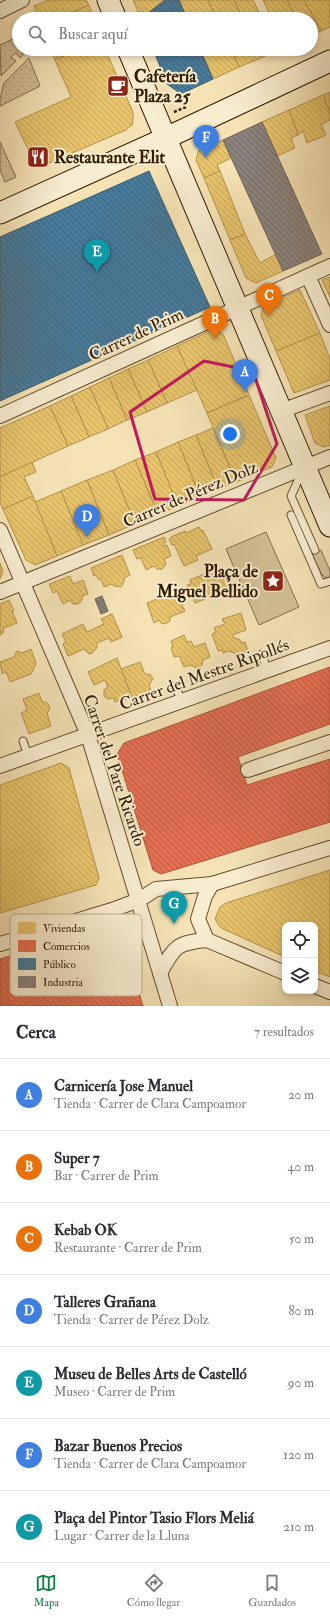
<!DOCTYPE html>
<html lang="es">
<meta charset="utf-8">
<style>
:root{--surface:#fff;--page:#f7f7f7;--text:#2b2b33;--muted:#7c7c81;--line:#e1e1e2;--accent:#0b8043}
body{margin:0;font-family:"IM FELL Double Pica",serif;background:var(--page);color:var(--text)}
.controls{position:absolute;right:12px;bottom:12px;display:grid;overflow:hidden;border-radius:8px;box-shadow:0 2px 6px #0003}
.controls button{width:36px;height:36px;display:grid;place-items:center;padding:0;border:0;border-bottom:1px solid var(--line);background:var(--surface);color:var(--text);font:20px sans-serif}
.you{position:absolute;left:230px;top:434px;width:14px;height:14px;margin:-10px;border:3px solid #fff;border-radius:50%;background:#1a73e8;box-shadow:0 0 0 6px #1a73e833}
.badge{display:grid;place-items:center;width:26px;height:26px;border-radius:50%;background:var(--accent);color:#fff;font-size:13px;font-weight:700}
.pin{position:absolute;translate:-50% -33px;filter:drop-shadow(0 1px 2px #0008)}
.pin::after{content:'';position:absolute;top:21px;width:14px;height:12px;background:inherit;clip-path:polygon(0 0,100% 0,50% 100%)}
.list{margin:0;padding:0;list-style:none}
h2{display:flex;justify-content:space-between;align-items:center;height:52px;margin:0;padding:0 16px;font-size:17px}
h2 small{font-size:13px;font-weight:400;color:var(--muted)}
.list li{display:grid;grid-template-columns:26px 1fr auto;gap:12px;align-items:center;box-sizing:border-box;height:72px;padding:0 16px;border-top:1px solid var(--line)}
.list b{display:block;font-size:15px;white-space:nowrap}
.list p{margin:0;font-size:13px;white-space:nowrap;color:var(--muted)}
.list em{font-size:13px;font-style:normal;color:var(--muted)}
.icon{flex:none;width:22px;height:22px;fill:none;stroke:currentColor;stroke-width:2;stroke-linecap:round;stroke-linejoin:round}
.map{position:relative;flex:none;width:330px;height:1006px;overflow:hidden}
.search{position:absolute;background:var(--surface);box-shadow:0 2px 6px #0003;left:12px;right:12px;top:12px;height:44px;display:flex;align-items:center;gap:10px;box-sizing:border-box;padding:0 14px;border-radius:22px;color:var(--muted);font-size:15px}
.sheet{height:556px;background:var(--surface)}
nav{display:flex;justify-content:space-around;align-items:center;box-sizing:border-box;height:56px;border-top:1px solid var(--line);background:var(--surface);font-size:11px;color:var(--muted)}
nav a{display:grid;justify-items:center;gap:2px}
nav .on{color:var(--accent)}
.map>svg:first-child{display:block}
.grass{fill:url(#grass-dots);stroke:#826e4c}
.green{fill:#d4c197;stroke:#826e4c}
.homes{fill:url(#homes-back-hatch);stroke:#b2914a}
.shops{fill:url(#shops-back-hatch);stroke:#b05639}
.public{fill:url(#public-back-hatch);stroke:#3f5e6e}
.industry{fill:url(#industry-back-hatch);stroke:#6f6257}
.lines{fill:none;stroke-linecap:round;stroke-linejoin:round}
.lane-casing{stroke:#614d2e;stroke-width:9}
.street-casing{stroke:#614d2e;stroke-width:16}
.secondary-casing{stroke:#301b01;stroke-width:23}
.path{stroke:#301b01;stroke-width:2.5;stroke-dasharray:3 2;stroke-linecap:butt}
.lane{stroke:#f8edd0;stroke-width:7}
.street{stroke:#f8edd0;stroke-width:14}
.secondary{stroke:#f8edd0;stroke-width:21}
.marked{fill:none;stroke:#c2185b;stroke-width:3;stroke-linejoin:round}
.labels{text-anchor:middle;stroke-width:4;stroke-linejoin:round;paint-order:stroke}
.poi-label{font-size:17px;font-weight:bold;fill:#301b01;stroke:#f8edd0;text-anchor:start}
.street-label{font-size:17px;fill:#301b01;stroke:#f8edd0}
.key{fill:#f8edd0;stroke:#bcae92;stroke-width:1}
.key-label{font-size:11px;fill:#301b01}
</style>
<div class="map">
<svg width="330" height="1006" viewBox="0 0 330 1006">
<defs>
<pattern id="grass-dots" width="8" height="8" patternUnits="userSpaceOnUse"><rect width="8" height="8" fill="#d4c197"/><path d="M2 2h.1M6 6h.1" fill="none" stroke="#b6a580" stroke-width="1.8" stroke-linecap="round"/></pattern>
<pattern id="homes-back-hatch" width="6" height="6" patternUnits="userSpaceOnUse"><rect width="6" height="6" fill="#e9c46a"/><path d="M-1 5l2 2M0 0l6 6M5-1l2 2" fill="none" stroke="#c8a85a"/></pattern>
<pattern id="shops-back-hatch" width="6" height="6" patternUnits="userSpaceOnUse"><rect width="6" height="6" fill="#e76f51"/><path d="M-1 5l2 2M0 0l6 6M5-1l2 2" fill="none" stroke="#bc5a41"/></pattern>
<pattern id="public-back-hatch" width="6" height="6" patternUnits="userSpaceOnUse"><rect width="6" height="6" fill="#457b9d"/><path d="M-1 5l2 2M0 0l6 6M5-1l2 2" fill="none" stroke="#3a647e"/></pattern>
<pattern id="industry-back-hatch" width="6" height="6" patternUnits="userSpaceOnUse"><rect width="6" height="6" fill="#8a817c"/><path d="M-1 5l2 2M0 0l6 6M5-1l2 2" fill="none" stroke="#716963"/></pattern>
</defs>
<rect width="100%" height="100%" fill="#f5e3b6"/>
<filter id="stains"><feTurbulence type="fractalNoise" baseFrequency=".005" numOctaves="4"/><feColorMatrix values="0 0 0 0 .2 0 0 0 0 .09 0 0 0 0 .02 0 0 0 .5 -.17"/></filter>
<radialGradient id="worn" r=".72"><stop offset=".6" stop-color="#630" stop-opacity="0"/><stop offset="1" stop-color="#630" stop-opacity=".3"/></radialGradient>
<g class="grass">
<path d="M 19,36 L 19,49 L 25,49 L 26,51 L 20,58 L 16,53 L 11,57 L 16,61 L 1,76 L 0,45 Z"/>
<path d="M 29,58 L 40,86 L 0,106 L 0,98 L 4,83 Z"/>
<path d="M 0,142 L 16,177 L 5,182 L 0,170 Z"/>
</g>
<g class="green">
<path d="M 266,532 L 299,607 L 259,625 L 226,549 Z"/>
<path d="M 321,550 L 330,571 L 330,577 L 327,578 L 322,575 L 312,554 Z"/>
</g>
<g class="homes">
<path d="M 48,0 L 86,0 L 89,5 L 57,19 L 39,19 L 34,6 Z"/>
<path d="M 133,0 L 165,0 L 141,18 Z"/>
<path d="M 179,0 L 208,0 L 217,19 L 187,19 Z"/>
<path d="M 208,0 L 234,0 L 243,19 L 217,19 Z"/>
<path d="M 234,0 L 253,0 L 262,19 L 243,19 Z"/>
<path d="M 263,0 L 287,0 L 297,19 L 272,19 Z"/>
<path d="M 287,0 L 304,0 L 321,31 L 311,35 L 311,19 L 297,19 Z"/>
<path d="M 304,0 L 330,0 L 330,27 L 321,31 Z"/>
<path d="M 89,5 L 94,19 L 57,19 Z"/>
<path d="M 51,49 L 79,49 L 55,60 Z"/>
<path d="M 79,49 L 105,49 L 133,112 L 133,119 L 132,125 L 126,130 L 37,168 L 15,122 L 71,97 L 55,60 Z"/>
<path d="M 200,49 L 231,49 L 239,67 L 213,79 Z"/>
<path d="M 231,49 L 257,49 L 261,58 L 239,67 Z"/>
<path d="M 257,49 L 281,49 L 261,58 Z"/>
<path d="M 330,92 L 330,113 L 323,95 Z"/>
<path d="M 323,95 L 330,113 L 330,120 L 321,125 L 326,135 L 307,143 L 303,131 L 298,135 L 289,110 Z"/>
<path d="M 289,110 L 298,135 L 291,138 L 295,148 L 277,156 L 262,122 Z"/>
<path d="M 223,140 L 231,158 L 217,165 L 220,171 L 204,178 L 196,160 L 199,150 Z"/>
<path d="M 220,171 L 245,234 L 230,240 L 204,178 Z"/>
<path d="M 245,234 L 260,263 L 276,254 L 283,271 L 256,283 L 246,278 L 230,240 Z"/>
<path d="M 330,277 L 330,297 L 322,280 Z"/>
<path d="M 300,290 L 320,333 L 276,351 L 261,315 L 264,305 Z"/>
<path d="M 214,329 L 223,334 L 249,395 L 207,413 L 177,346 Z"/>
<path d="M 320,333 L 330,359 L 330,380 L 294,393 L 276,351 Z"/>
<path d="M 177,346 L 197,390 L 167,403 L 148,360 Z"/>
<path d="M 148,360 L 167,403 L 147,412 L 128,369 Z"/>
<path d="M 128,369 L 147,412 L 127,420 L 109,378 Z"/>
<path d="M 109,378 L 127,420 L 108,429 L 90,387 Z"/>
<path d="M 90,387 L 108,429 L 89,437 L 71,396 Z"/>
<path d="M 249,395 L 276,458 L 272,467 L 236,482 L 207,413 Z"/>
<path d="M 71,396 L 89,437 L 68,446 L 50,406 Z"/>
<path d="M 50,406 L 68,446 L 0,477 L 0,428 Z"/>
<path d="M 330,406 L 330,445 L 324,447 L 315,443 L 305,415 Z"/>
<path d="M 213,428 L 236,482 L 218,489 L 196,435 Z"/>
<path d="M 196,435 L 218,489 L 200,496 L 178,442 Z"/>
<path d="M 178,442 L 200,496 L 178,506 L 156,452 Z"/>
<path d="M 156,452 L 178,506 L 158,514 L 135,460 Z"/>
<path d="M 135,460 L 158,514 L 135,524 L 113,470 Z"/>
<path d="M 32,462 L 36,472 L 24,477 L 33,496 L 3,509 L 0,503 L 0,477 Z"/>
<path d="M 113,470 L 135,524 L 109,535 L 87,480 Z"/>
<path d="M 87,480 L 109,535 L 83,545 L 61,491 Z"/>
<path d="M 61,491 L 83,545 L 57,556 L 35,502 Z"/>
<path d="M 33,496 L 57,556 L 35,565 L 26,560 L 3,509 Z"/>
<path d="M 199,527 L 201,531 L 203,530 L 212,549 L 196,556 L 198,560 L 184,566 L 174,544 L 172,545 L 169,539 L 171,538 L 171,537 L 185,531 L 186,533 Z"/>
<path d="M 164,537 L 166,542 L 163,544 L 164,546 L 167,545 L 171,556 L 164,559 L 166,564 L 162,569 L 157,569 L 154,566 L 146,570 L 141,558 L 137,559 L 133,550 Z"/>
<path d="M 122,555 L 130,575 L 124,578 L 124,582 L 121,587 L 114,586 L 112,584 L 104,587 L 101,579 L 99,580 L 96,575 L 94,576 L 91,568 Z"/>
<path d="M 0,563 L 3,571 L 0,579 Z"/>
<path d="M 219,571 L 223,580 L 226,578 L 232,591 L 216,598 L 210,597 L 195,603 L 187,585 L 191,584 L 190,580 L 207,573 L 208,576 Z"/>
<path d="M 70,576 L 73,584 L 83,580 L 88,594 L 82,596 L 82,600 L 78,604 L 73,604 L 70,600 L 63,604 L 57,591 L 53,593 L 49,584 Z"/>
<path d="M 174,592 L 178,602 L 180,601 L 185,611 L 170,617 L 170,621 L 165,624 L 161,623 L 159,620 L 154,623 L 147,603 Z"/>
<path d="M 9,600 L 14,611 L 12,611 L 17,623 L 4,628 L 3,633 L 0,635 L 0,604 Z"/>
<path d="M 241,613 L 246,630 L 233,635 L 234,638 L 239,639 L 242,643 L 245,642 L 248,651 L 236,657 L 234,653 L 229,651 L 223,653 L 222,650 L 218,651 L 212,634 L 216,632 L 214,628 L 225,624 L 222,619 Z"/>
<path d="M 112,614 L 122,637 L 111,642 L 109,638 L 97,643 L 97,648 L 92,653 L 89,654 L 84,649 L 68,656 L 63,644 L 66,642 L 62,634 L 83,624 L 87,632 L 104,624 L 101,619 Z"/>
<path d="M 184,635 L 187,642 L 191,641 L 194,647 L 205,643 L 210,657 L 203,660 L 202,665 L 200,667 L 196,668 L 191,665 L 184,667 L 179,656 L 174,657 L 171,648 L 173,647 L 171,641 Z"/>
<path d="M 31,649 L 36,663 L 33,671 L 31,674 L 10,682 L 6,672 L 2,674 L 0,662 L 14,657 L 16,652 L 18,651 L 22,653 Z"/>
<path d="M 117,658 L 132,697 L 115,702 L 114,698 L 108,699 L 104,696 L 104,690 L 108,687 L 105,680 L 94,685 L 88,672 Z"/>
<path d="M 140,662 L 145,674 L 150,674 L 153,679 L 149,685 L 151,690 L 147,693 L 132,697 L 121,669 Z"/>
<path d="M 39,693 L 42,702 L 46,702 L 49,705 L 50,709 L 47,713 L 51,726 L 29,734 L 21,713 L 27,710 L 23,699 Z"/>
<path d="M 61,763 L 69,768 L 99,878 L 96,885 L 0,913 L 0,785 Z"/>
<path d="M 330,870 L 330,977 L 315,971 L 315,925 L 285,925 L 285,957 L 221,928 L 215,919 L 220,907 L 226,903 Z"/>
</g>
<g class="shops">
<path d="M 330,667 L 330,724 L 238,757 L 247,785 L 330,759 L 330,822 L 161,874 L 153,870 L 117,754 L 124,743 Z"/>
<path d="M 107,926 L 121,933 L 143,1006 L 0,1006 L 0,959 Z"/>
</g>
<g class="public">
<path d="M 165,0 L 179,0 L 187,19 L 141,19 Z"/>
<path d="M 153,49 L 200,49 L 213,79 L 181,94 L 167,84 Z"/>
<path d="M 149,171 L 210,307 L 0,401 L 0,237 Z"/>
</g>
<g class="industry">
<path d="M 262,122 L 322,254 L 283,271 L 223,140 Z"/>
<path d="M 102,596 L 108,611 L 101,614 L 95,599 Z"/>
</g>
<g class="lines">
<g class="lane-casing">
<g id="lane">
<path d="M 302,472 L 291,496 L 315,550"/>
<path d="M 291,515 L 321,584 L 330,581"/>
<path d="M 262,654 L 267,670"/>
<path d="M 176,686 L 181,701"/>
<path d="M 23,741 L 28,756"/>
</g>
</g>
<g class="street-casing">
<g id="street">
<path d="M 0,11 L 22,0"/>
<path d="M 308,276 L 330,325"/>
<path d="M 281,411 L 330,393"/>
<path d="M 0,416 L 330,266"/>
<path d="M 0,530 L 88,735 L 170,1006"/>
<path d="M 0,592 L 330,457"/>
<path d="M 0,766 L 330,648"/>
<path d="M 248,770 L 330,742"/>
<path d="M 212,884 L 205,896 L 198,919 L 207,940 L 285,973"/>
<path d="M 0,944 L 112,910 L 139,900 L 156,889 L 212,884 L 330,848"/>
<path d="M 160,973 C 175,946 176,943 207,940"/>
<path d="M 315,986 L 330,992"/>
</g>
</g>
<g class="secondary-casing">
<g id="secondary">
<path d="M 108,0 L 116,19"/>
<path d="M 128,49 L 330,526"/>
<path d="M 0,213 L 166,138 L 330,61"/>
</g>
</g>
<path class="path" d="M 174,112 L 186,107"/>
<use href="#lane" class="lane"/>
<use href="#street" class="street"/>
<use href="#secondary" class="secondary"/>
</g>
<path class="marked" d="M 204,361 L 253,371 L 277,444 L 244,500 L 155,499 L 130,412 Z"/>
<defs>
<g id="cafe-square" transform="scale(1.15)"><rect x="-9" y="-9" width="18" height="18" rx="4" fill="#8f2418" stroke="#f8edd0"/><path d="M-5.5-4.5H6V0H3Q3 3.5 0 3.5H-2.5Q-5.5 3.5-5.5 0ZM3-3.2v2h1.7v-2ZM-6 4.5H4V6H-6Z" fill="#fff"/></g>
<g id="restaurant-square" transform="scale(1.15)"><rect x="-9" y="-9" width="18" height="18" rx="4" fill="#8f2418" stroke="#f8edd0"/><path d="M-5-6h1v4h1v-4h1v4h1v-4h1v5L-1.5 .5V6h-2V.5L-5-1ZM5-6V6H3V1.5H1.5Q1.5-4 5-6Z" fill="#fff"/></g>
<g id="sight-square" transform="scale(1.15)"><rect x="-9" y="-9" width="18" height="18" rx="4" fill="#8f2418" stroke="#f8edd0"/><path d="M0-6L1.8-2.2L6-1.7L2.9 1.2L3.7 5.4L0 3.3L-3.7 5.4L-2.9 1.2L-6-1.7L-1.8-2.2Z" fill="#fff"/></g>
</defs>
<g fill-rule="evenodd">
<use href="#cafe-square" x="118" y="86"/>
<use href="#restaurant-square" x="38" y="157"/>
<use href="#sight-square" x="273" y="581"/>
</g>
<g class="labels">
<g class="poi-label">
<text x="134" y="82">Cafetería<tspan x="134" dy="20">Plaza 25</tspan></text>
<text x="54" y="163">Restaurante Elit</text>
<text x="258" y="577" text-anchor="end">Plaça de<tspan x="258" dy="20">Miguel Bellido</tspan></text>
</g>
<g class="street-label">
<text transform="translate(136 334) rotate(-25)" y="6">Carrer de Prim</text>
<text transform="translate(190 494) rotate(-23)" y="6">Carrer de Pérez Dolz</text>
<text transform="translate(204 674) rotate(-20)" y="6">Carrer del Mestre Ripollés</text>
<text transform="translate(115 770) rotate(71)" y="6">Carrer del Pare Ricardo</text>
</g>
</g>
<rect x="10" y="914" width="132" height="82" rx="6" class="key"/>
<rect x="18" y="922" width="18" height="12" fill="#e9c46a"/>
<rect x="18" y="940" width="18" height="12" fill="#e76f51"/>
<rect x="18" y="958" width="18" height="12" fill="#457b9d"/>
<rect x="18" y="976" width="18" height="12" fill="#8a817c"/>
<g class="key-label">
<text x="43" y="932">Viviendas</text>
<text x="43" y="950">Comercios</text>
<text x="43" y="968">Público</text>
<text x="43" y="986">Industria</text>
</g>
<rect width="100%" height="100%" filter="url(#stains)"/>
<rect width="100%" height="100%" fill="url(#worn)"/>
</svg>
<div class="controls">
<button><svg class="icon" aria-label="locate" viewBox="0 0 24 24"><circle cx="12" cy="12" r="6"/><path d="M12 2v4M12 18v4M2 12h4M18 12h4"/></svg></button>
<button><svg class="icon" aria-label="layers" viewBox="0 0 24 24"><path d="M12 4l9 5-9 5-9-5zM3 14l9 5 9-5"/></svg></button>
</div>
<div class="you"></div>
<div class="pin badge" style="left:245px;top:392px;background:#3f7fe0">A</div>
<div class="pin badge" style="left:215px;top:339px;background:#e8710a">B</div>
<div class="pin badge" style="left:269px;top:316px;background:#e8710a">C</div>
<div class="pin badge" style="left:87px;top:537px;background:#3f7fe0">D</div>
<div class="pin badge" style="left:97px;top:272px;background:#0f9aa8">E</div>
<div class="pin badge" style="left:206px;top:158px;background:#3f7fe0">F</div>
<div class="pin badge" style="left:174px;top:924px;background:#0f9aa8">G</div>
<div class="search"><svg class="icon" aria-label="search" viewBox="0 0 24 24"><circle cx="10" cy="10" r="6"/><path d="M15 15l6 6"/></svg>Buscar aquí</div>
</div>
<section class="sheet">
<h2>Cerca<small>7 resultados</small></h2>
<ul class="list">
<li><span class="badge" style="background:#3f7fe0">A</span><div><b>Carnicería Jose Manuel</b><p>Tienda · Carrer de Clara Campoamor</p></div><em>20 m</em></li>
<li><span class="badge" style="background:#e8710a">B</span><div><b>Super 7</b><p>Bar · Carrer de Prim</p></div><em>40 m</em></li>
<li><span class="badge" style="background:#e8710a">C</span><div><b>Kebab OK</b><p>Restaurante · Carrer de Prim</p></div><em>50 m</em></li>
<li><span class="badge" style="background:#3f7fe0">D</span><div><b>Talleres Grañana</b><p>Tienda · Carrer de Pérez Dolz</p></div><em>80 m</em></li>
<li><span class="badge" style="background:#0f9aa8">E</span><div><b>Museu de Belles Arts de Castelló</b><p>Museo · Carrer de Prim</p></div><em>90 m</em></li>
<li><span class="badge" style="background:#3f7fe0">F</span><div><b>Bazar Buenos Precios</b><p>Tienda · Carrer de Clara Campoamor</p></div><em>120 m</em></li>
<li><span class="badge" style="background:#0f9aa8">G</span><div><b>Plaça del Pintor Tasio Flors Meliá</b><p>Lugar · Carrer de la Lluna</p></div><em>210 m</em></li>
</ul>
</section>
<nav>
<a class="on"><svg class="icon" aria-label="map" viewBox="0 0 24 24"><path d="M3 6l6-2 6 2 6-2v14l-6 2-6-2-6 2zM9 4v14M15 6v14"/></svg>Mapa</a>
<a><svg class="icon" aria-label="directions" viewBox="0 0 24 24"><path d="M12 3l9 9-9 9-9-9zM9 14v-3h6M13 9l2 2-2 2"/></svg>Cómo llegar</a>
<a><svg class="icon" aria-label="saved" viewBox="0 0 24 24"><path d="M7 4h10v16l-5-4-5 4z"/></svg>Guardados</a>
</nav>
